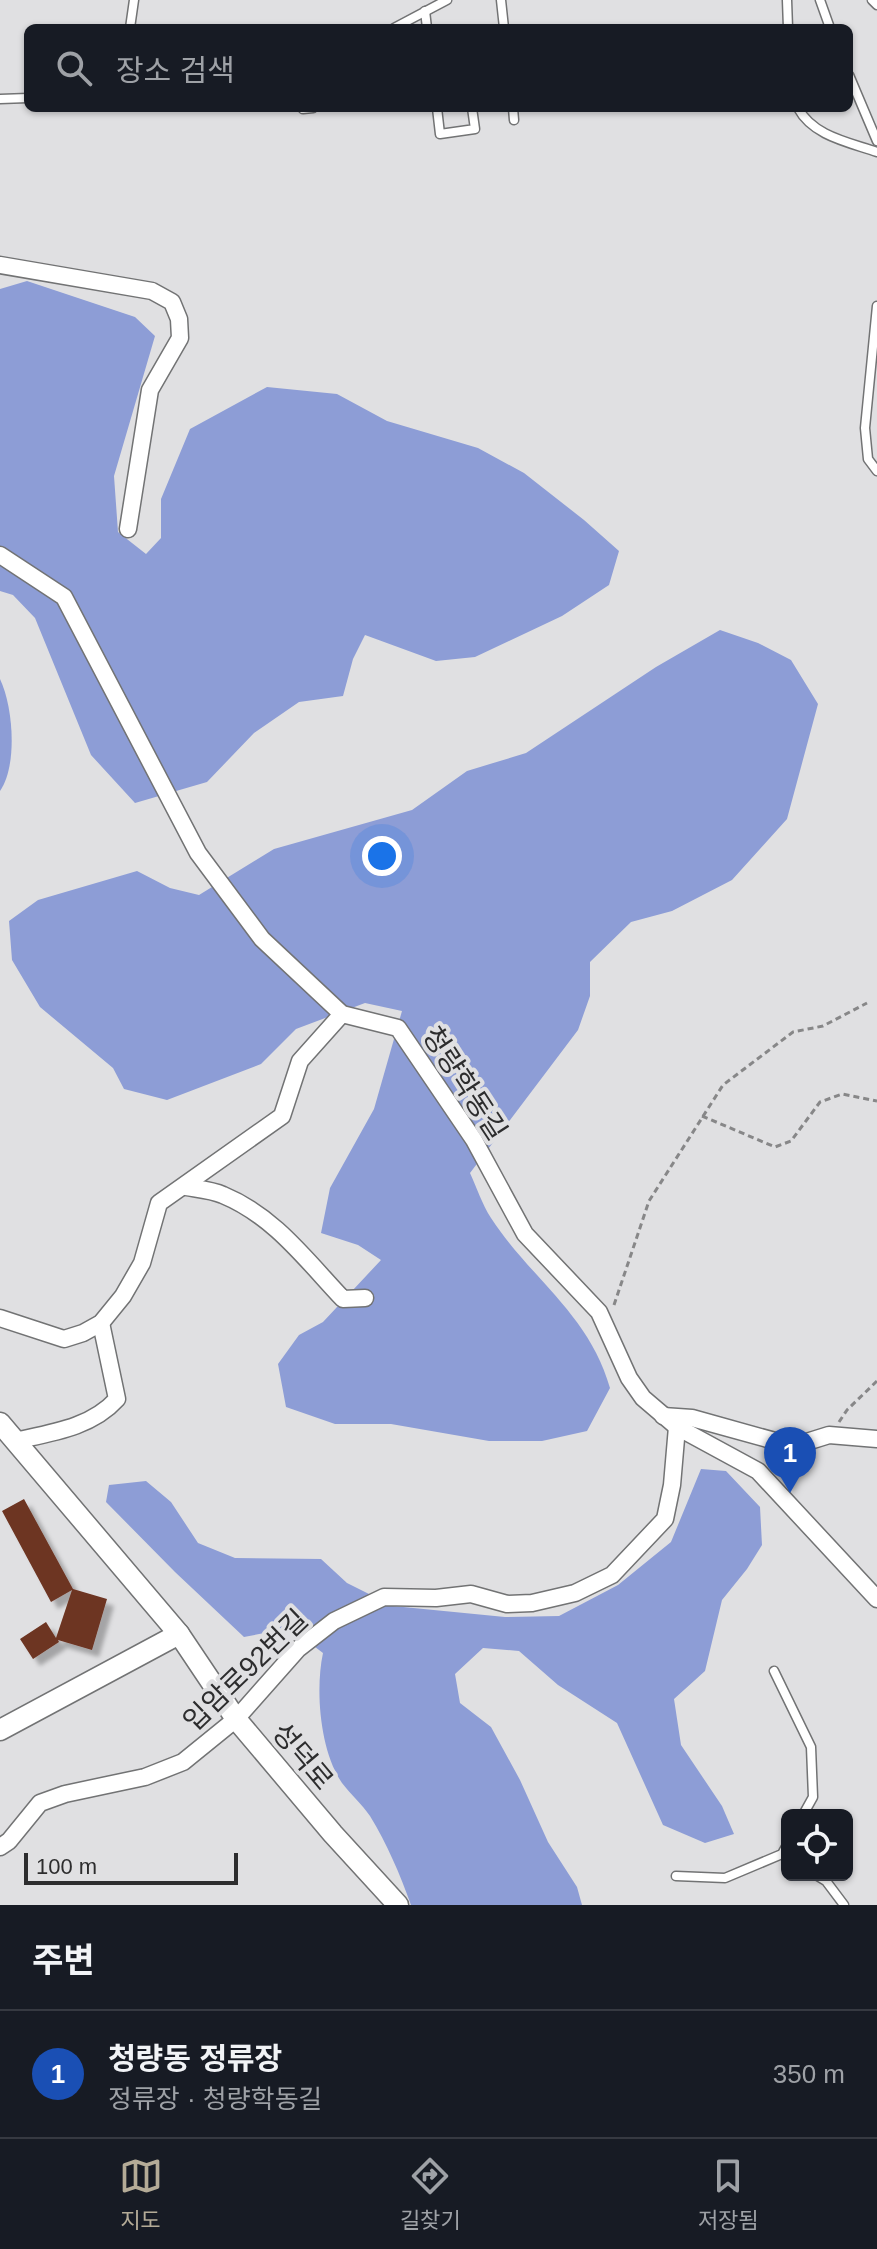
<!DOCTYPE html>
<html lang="ko">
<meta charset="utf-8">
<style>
:root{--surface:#171b24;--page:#20242c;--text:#f1f3f6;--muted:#9ea1a6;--line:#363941;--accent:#b4ab97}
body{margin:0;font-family:Helvetica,"Noto Sans KR",sans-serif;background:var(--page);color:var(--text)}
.controls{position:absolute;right:24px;bottom:24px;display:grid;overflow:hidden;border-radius:12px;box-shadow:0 2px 6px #0004}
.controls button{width:72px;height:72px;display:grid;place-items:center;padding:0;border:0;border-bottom:2px solid var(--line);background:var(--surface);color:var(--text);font:40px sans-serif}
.scale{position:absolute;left:24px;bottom:20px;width:214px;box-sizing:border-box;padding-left:8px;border:4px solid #2d2d2e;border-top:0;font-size:22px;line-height:28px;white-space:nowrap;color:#2d2d2e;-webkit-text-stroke:6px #e0e0e2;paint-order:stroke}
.you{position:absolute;left:382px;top:856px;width:28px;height:28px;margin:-20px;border:6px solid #fff;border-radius:50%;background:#1a73e8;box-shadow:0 0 0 12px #1a73e833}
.badge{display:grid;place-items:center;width:52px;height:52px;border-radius:50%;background:var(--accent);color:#fff;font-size:26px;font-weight:700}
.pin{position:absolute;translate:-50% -66px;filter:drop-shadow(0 2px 4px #0008)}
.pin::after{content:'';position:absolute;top:42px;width:28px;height:24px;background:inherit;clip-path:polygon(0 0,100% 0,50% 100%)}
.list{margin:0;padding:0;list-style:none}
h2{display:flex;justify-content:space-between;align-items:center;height:104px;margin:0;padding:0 32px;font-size:34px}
h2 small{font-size:26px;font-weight:400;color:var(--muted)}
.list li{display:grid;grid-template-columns:52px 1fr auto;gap:24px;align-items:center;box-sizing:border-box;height:128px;padding:0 32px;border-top:2px solid var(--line)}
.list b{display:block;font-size:30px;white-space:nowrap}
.list p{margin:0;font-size:26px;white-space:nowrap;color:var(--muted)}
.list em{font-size:26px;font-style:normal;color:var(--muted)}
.icon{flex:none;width:44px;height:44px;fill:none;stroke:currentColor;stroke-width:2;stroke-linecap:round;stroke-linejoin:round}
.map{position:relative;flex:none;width:877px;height:1905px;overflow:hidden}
.search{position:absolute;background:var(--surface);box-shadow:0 2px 6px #0004;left:24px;right:24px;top:24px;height:88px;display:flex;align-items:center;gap:20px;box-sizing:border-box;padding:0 28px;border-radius:12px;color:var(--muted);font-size:30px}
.sheet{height:232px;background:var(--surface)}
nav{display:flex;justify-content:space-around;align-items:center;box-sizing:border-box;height:112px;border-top:2px solid var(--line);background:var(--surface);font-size:22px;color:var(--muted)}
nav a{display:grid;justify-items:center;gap:4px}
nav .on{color:var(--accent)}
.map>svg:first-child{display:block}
.forest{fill:#8d9dd6}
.building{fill:#6d3422;filter:url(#shadow)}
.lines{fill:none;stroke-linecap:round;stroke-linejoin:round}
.service-casing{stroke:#727374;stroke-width:11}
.minor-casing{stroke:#727374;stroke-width:19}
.tertiary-casing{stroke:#727374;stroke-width:23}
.path{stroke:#878788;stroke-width:3;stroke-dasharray:6 4;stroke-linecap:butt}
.service{stroke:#fff;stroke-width:8}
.minor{stroke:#fff;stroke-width:16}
.tertiary{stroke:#fff;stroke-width:20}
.labels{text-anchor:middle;stroke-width:8;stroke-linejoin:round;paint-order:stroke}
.street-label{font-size:28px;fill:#2d2d2e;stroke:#e0e0e2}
</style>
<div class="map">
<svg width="877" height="1905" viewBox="0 0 877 1905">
<defs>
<filter id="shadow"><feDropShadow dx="7" dy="7" stdDeviation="2" flood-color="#0004"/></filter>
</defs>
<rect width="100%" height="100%" fill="#e0e0e2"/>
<g class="forest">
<path d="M 27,281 L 135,317 L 155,336 L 114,476 L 118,532 L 146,554 L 161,538 L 161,499 L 190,429 L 267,387 L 337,394 L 387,421 L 478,448 L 524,473 L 584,520 L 619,551 L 609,585 L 562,616 L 475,657 L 436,661 L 365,635 L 353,659 L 343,696 L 299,702 L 254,733 L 207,782 L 135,803 L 91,755 L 35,618 L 13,595 L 0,591 L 0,289 Z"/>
<path d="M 720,630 L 758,643 L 791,660 L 818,704 L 787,819 L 732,880 L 672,911 L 631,922 L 590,962 L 590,996 L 578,1030 L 470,1173 C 477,1188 482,1204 491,1218 C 531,1279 589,1314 610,1388 L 587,1431 L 542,1441 L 489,1441 L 391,1424 L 335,1424 L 286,1407 L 278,1364 L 299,1335 L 323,1322 L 381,1260 L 358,1245 L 321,1233 L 330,1188 L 374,1109 L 402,1011 L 365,1003 L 296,1029 L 261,1064 L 167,1100 L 124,1089 L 113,1068 L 40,1007 L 12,960 L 9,921 L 38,900 L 137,871 L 170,888 L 199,895 L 274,849 L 412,810 L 467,771 L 526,753 L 656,667 Z"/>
<path d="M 0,679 C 13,706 18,765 0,791 Z"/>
<path d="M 701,1469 L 726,1471 L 760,1507 L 762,1545 L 747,1569 L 722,1600 L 705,1671 L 674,1699 L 681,1745 L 722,1806 L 734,1834 L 705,1843 L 663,1825 L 617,1723 L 558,1685 L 519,1651 L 483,1648 L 455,1674 L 460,1703 L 491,1727 L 520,1780 L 548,1842 L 577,1887 L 582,1905 L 411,1905 C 400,1874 387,1844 370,1816 C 362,1804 351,1795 342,1783 C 320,1751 315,1690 323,1653 L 290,1628 L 244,1637 L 175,1572 L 106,1502 L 109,1485 L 146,1481 L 171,1502 L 198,1543 L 235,1558 L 321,1559 L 347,1583 L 393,1606 L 505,1617 L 559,1616 L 618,1585 L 671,1542 Z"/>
</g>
<path class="building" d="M 24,1499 L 73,1589 L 107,1599 L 92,1650 L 58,1640 L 59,1642 L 33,1659 L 20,1639 L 46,1622 L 56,1638 L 72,1590 L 51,1602 L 2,1511 Z"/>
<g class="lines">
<g class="service-casing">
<g id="service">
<path d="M 501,0 L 504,28"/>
<path d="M 787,0 L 788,28"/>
<path d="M 820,0 L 830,28"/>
<path d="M 872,0 L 877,5"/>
<path d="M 425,11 L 427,28"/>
<path d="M 130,28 L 134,0"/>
<path d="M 394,28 L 447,0"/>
<path d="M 849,75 L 877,141"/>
<path d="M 0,99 L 28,98"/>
<path d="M 437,108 L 440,134 L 475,129 L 472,108"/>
<path d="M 513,108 L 514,120"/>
<path d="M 798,108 C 813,136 848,142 877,152"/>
<path d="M 303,109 L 313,108"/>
<path d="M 877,306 L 865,428 L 868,459 L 877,471"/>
<path d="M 774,1671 L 811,1747 L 813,1797 L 803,1815"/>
<path d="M 816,1875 L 826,1881 L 844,1905"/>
<path d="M 676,1876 L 725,1878 L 782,1854 L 787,1845"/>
</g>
</g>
<g class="minor-casing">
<g id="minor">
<path d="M 0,265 L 152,291 L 172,302 L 179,319 L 180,338 L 150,390 L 128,529"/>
<path d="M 0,555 L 64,597 L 198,853 L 262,939 L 342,1014 L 398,1028 L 474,1140 L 525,1234 L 599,1312 L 629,1378 L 643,1398 L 677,1427 L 758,1471 L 877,1599"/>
<path d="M 186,1187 C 198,1189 212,1190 223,1195 C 274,1216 306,1260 343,1299 L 365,1298"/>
<path d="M 0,1318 L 64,1339 L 83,1333 L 101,1323 L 123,1296 L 142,1263 L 159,1203 L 282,1116 L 300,1061 L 342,1014"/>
<path d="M 663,1416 L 692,1418 L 782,1443 L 797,1445 L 829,1435 L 877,1439"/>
<path d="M 14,1441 C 50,1433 91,1428 117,1399 L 101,1323"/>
<path d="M 0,1847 L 9,1841 L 40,1803 L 65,1794 L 145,1777 L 183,1762 L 236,1719 L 298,1649 L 334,1621 L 384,1597 L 436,1598 L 471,1594 L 507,1604 L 532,1603 L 575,1593 L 612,1575 L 665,1519 L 672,1485 L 677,1427"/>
</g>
</g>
<g class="tertiary-casing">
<g id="tertiary">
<path d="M 0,1423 L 179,1634 L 236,1719 L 333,1834 L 398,1905"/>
<path d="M 0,1730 L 179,1634"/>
</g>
</g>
<g class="path">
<path d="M 702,1116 L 775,1147 L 791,1141 L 820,1102 L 842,1094 L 877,1101"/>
<path d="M 614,1305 L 649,1201 L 723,1085 L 793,1032 L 823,1026 L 867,1003"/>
<path d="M 839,1422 L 847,1410 L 877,1381"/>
</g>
<use href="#service" class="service"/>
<use href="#minor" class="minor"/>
<use href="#tertiary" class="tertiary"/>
</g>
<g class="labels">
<g class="street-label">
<text transform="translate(465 1083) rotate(57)" y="10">청량학동길</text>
<text transform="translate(245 1670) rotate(-44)" y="10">입암로92번길</text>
<text transform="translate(303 1756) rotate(50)" y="10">성덕로</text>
</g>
</g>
</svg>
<div class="controls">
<button><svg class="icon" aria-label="locate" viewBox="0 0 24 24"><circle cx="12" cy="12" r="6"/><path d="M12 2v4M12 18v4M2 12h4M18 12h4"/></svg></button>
</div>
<div class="scale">100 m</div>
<div class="you"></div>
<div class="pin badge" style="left:790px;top:1493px;background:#1a4fb4">1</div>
<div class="search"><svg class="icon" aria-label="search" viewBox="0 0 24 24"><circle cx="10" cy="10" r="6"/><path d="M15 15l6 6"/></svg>장소 검색</div>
</div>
<section class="sheet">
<h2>주변<small></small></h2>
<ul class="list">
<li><span class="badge" style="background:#1a4fb4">1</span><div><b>청량동 정류장</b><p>정류장 · 청량학동길</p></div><em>350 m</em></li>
</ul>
</section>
<nav>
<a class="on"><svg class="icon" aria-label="map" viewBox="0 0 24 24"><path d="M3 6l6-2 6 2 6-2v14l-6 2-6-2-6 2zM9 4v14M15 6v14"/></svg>지도</a>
<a><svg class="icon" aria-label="directions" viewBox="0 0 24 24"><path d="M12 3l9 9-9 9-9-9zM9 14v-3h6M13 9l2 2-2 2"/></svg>길찾기</a>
<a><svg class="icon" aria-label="saved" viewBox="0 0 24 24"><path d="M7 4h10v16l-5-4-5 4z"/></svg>저장됨</a>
</nav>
